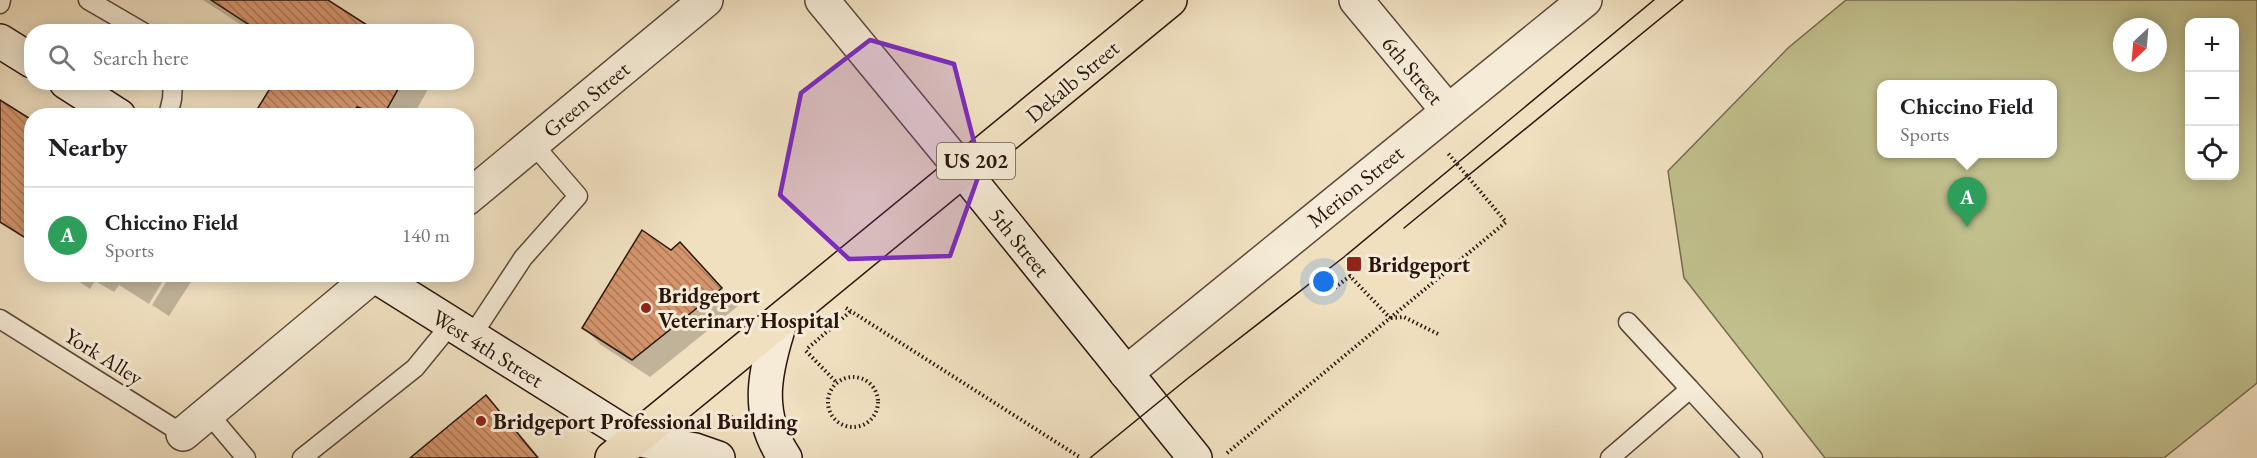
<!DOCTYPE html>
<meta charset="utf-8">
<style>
:root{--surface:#fff;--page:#f6f6f6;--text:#202124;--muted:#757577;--line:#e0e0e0;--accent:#b45309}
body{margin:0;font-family:"EB Garamond",serif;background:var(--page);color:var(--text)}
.controls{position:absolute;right:18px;top:18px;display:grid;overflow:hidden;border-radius:12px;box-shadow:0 3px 15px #0003}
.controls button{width:54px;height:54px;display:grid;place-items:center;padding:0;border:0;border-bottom:2px solid var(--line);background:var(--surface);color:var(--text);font:30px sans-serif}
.compass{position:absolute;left:2113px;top:18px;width:54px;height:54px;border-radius:50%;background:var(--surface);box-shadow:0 3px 15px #0003;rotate:206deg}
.you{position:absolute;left:1324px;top:282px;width:21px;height:21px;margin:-15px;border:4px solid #fff;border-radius:50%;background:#1a73e8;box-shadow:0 0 0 9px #1a73e833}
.badge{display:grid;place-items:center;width:39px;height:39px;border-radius:50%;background:var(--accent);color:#fff;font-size:20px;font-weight:700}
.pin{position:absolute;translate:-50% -50px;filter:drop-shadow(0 2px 3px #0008)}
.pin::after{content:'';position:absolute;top:32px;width:21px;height:18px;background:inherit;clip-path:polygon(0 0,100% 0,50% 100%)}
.popup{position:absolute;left:1877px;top:80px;width:180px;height:78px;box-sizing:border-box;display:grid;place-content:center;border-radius:12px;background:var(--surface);filter:drop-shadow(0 2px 4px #0005);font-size:20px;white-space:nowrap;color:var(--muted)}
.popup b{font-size:22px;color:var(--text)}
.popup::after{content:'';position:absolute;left:50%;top:100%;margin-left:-12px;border:12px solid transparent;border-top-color:var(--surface)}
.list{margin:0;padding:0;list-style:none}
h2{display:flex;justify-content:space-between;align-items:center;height:78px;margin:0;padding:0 24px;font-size:26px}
h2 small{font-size:20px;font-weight:400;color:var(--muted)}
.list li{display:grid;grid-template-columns:39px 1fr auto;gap:18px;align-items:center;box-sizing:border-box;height:96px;padding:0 24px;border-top:2px solid var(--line)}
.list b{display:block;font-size:22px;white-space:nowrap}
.list p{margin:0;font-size:20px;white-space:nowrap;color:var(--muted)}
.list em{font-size:20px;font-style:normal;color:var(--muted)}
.icon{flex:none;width:33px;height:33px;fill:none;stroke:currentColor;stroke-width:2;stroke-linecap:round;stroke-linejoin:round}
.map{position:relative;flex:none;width:2257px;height:458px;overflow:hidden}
.search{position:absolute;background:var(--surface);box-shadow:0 3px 15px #0003;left:24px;top:24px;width:450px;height:66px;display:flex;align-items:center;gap:15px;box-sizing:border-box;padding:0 21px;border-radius:24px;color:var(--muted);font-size:22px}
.panel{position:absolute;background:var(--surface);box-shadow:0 3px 15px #0003;left:24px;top:108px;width:450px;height:174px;border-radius:24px}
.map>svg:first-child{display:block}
.pitch{fill:#c1c08d;stroke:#766b4e;stroke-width:1.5;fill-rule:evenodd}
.shadow{fill:#0003}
.building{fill:url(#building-back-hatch);stroke:#2b160e;stroke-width:1.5}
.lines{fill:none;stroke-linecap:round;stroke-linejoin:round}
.lane-casing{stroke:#5c483a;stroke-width:21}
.street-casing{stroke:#5c483a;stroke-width:36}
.secondary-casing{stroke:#2b160e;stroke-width:36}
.highway-casing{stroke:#2b160e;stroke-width:36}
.path{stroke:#2b160e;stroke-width:4;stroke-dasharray:1.5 3;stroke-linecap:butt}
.lane{stroke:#f5ebd6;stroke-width:18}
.street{stroke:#f5ebd6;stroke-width:33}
.secondary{stroke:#f5ebd6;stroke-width:33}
.highway{stroke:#f0e0c0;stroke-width:33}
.tram{stroke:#2b160e;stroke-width:1.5}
.marked{fill:#7b2cbf;fill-opacity:0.2;stroke:#7b2cbf;stroke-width:4.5;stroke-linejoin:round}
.poi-dot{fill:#8f2418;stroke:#f5ebd6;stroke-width:2}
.labels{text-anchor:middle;stroke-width:6;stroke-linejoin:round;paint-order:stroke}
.shield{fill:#f5ebd6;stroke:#68564a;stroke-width:1.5}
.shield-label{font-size:21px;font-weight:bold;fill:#2b160e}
.street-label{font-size:22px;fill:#2b160e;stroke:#f5ebd6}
.poi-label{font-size:22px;font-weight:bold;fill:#2b160e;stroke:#f5ebd6;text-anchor:start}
</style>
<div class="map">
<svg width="2257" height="458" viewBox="0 0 2257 458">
<defs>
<pattern id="building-back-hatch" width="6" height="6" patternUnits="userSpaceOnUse" patternTransform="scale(1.5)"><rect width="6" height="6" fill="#d4956c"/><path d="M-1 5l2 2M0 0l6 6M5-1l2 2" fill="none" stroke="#ac7957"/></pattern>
</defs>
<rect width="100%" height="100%" fill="#f0e0c0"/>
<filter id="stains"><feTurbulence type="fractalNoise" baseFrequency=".00333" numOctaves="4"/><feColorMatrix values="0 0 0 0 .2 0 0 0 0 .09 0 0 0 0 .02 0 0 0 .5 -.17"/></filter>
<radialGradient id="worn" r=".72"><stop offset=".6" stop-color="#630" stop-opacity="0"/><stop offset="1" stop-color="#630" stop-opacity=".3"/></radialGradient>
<path class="pitch" d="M 1846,0 L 2257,0 L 2257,383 L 2164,458 L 1825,458 L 1684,278 L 1668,171 L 1788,48 ZM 2190,22 L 2234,22 L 2234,176 L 2190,176 ZM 2122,27 L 2158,27 L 2158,63 L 2122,63 ZM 1882,85 L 2052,85 L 2052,154 L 1882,154 Z"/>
<g class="shadow">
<path d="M 203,0 L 325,0 L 375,32 L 252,32 Z"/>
<path d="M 276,82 L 432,82 L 413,116 L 255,116 Z"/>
<path d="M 671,252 L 697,261 L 738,306 L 650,377 L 601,345 L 584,328 Z"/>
<path d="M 68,274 L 167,274 L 149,304 L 119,285 L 114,292 L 95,281 L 90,289 Z"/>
<path d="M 171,274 L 196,274 L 169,316 L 152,305 Z"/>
<path d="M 486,397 L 506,417 L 540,458 L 435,458 Z"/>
</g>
<g class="building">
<path d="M 211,0 L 328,0 L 378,32 L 260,32 Z"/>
<path d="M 274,82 L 402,82 L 383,116 L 357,107 L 351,116 L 253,116 Z"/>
<path d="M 0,100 L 32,120 L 32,242 L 0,222 Z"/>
<path d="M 642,230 L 671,250 L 680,242 L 722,288 L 632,360 L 582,328 Z"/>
<path d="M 486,395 L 538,458 L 410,458 Z"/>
</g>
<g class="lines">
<g class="lane-casing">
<g id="lane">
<path d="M 88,0 L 143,32"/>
<path d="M 0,4 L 1,0"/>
<path d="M 168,116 L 172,99 L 173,82"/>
<path d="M 0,319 L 183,434"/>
<path d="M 1628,322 L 1690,389"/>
<path d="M 471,337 L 523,258 L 578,196 L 533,144"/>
<path d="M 208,413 L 246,458"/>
<path d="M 302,458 L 415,368 L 451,324"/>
<path d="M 1610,458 L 1690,389 L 1753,458"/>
</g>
</g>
<g class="street-casing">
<g id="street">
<path d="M 822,0 L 963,171"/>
<path d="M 1356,0 L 1448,111"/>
<path d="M 466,199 L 706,0"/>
<path d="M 1126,373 L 1585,0"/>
<path d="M 183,434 L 375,274"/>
</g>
</g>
<g class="secondary-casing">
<g id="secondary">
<path d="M 0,41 L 32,61"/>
<path d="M 66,82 L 119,116"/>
<path d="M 963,171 L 1195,458"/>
<path d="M 372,274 L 635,439 L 695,450 L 718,458"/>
<path d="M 781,320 C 765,369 754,413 785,458"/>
</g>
</g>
<g class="highway-casing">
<path id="highway" d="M 612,458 L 1170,0"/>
</g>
<g class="path">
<path d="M 1325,289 L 1328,293 L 1350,276 L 1390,318"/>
<path d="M 846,308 L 1081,458"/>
<path d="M 1391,318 L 1404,317 L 1440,335"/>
<path d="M 808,348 L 851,311"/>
<path d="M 806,351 L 837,383"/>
<circle cx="853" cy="402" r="25"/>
<path d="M 722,426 L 734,415"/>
<path d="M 1227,453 L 1506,222 L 1447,152"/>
</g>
<use href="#lane" class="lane"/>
<use href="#street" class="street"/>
<use href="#secondary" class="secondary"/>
<use href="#highway" class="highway"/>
<g class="tram">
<path d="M 1404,228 L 1683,0"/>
<path d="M 1090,458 L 1187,379 L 1344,257 L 1654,0"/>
</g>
</g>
<path class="marked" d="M 870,40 L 954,64 L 981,169 L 950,256 L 849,259 L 780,195 L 801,93 Z"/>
<g class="poi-dot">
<rect x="1346" y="256" width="16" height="16" rx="3"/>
<circle cx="646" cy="308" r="6"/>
<circle cx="481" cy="421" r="6"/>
</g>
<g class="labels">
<rect class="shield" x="937" y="143" width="78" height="36" rx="4.5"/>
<g class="shield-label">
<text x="976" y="168">US 202</text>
</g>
<g class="street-label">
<text transform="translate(1413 70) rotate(50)" y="8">6th Street</text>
<text transform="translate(1072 81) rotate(-40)" y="8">Dekalb Street</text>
<text transform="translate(586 99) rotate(-40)" y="8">Green Street</text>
<text transform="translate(1355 186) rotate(-39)" y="8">Merion Street</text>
<text transform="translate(1020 242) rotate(51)" y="8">5th Street</text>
<text transform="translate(488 348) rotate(32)" y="8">West 4th Street</text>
<text transform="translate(104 356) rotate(32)" y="8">York Alley</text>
</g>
<g class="poi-label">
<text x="1368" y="272">Bridgeport</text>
<text x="658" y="303">Bridgeport<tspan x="658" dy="25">Veterinary Hospital</tspan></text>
<text x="493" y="429">Bridgeport Professional Building</text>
</g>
</g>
<rect width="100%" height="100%" filter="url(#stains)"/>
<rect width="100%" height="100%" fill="url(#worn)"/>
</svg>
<div class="controls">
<button>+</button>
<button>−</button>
<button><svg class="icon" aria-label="locate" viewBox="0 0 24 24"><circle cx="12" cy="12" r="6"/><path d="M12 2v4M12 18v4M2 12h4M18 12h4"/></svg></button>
</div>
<svg class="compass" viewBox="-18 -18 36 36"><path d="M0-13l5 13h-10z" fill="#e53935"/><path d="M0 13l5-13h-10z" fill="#757577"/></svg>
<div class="you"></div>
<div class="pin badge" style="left:1967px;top:227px;background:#2e9e5b">A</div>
<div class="popup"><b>Chiccino Field</b>Sports</div>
<div class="search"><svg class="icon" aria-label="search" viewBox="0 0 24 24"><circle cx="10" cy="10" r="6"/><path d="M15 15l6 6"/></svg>Search here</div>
<section class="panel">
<h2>Nearby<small></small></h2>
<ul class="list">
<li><span class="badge" style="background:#2e9e5b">A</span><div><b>Chiccino Field</b><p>Sports</p></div><em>140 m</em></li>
</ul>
</section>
</div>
